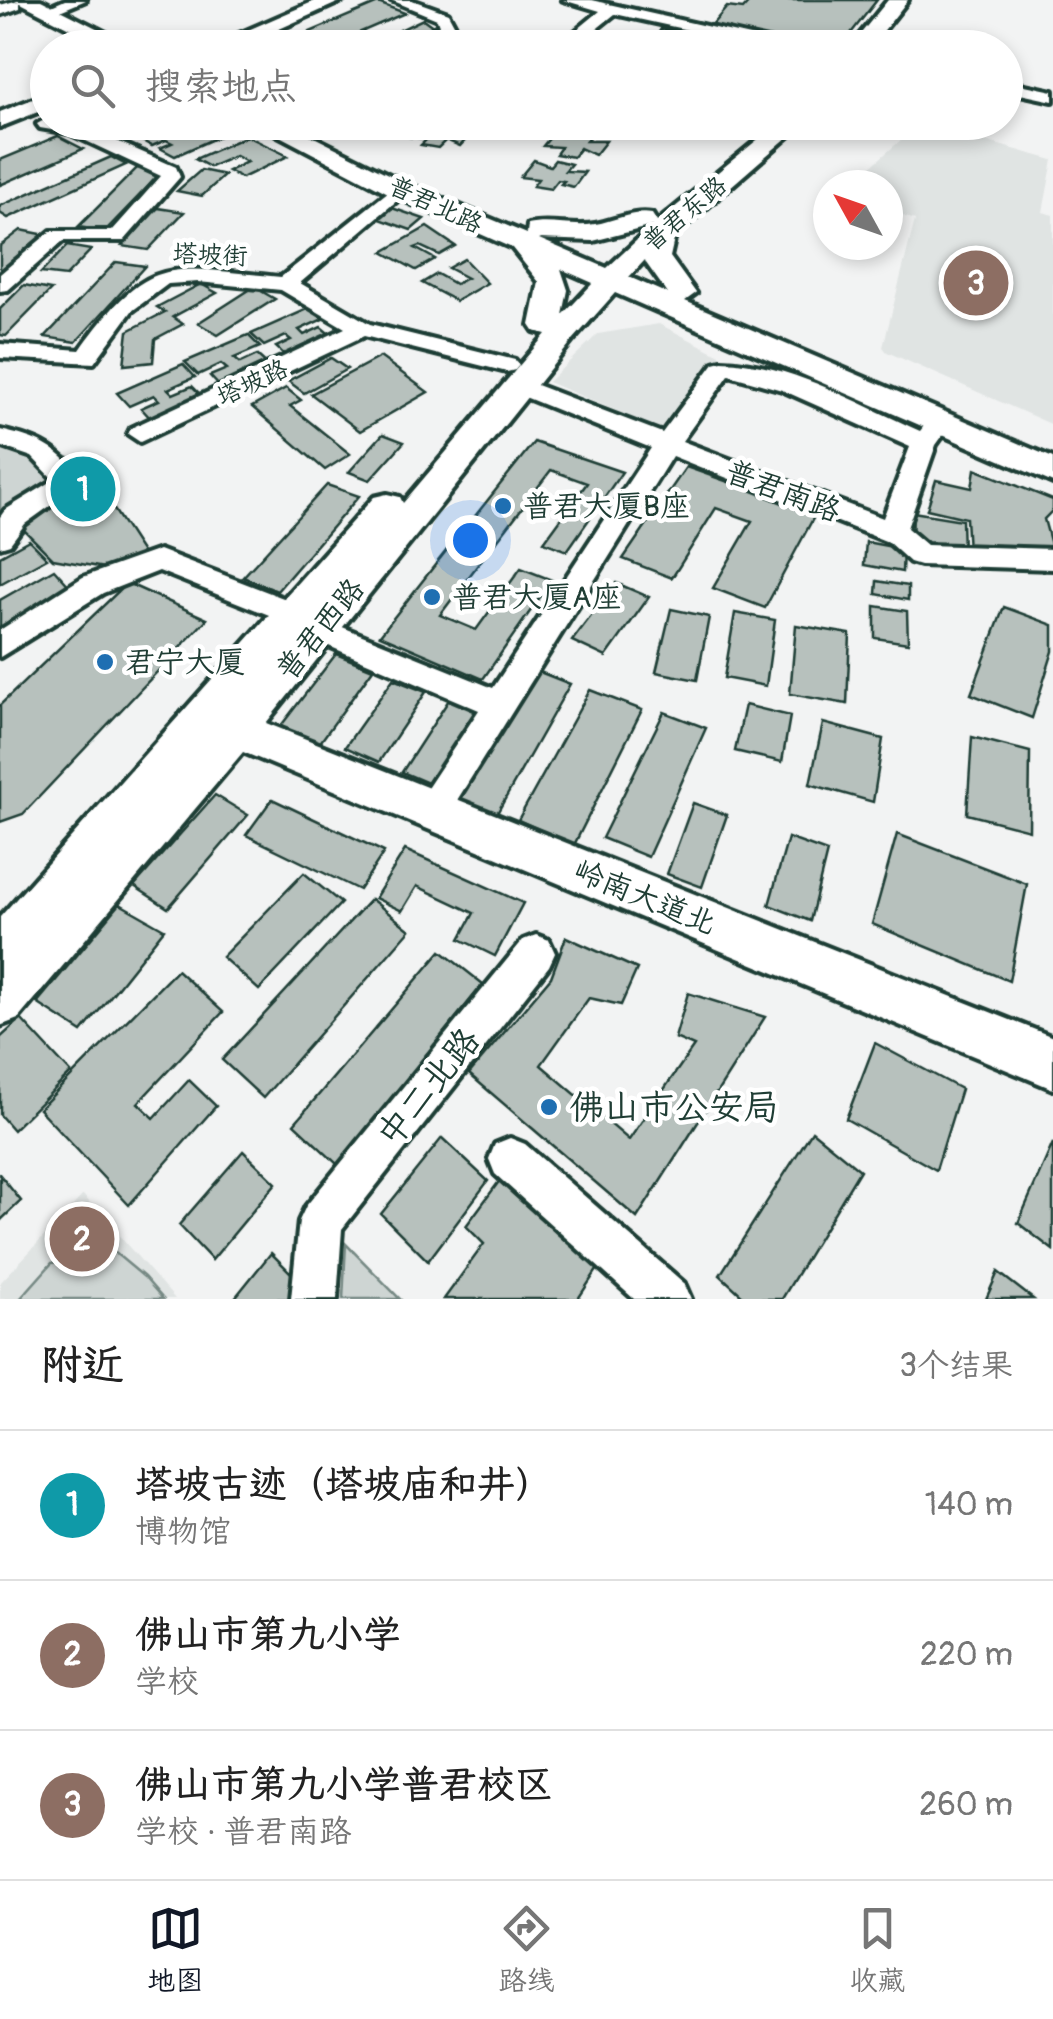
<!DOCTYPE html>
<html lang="zh">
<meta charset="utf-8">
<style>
:root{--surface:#fff;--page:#f2f2f2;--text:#222;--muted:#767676;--line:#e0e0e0;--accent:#111827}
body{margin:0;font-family:Pangolin,"LXGW WenKai TC",sans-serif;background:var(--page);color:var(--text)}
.compass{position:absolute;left:813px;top:170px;width:90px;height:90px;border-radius:50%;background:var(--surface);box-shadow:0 5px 15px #0003;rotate:310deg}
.you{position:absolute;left:470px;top:540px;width:35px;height:35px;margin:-25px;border:8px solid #fff;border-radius:50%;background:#1a73e8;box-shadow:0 0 0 15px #1a73e833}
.badge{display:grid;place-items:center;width:65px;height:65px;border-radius:50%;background:var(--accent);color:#fff;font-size:32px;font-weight:700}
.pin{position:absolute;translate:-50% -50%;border:5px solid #fff;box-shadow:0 2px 10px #0006}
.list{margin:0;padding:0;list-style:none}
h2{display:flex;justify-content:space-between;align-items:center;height:130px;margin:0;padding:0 40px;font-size:42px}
h2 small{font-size:32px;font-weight:400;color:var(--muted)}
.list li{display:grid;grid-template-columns:65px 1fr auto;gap:30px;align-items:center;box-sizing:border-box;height:150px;padding:0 40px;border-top:2px solid var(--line)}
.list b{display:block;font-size:38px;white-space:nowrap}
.list p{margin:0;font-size:32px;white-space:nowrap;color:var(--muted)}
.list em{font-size:32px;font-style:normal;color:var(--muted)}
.icon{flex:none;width:55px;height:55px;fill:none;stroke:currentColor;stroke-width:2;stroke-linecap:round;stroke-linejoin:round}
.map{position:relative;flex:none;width:1053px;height:1299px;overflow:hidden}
.search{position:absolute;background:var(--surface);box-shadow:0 5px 15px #0003;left:30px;right:30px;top:30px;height:110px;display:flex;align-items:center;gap:25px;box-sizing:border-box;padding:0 35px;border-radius:55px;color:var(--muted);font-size:38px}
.sheet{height:580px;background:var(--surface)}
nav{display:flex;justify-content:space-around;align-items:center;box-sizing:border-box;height:140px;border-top:2px solid var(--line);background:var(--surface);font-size:28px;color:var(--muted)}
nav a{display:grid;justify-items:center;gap:5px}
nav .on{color:var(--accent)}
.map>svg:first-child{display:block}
.built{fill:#e0e4e3}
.green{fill:#ced5d3;stroke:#768984;stroke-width:2.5}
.building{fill:#b7c1bd;stroke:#1f3d34;stroke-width:2.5}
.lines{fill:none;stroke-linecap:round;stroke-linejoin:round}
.minor-casing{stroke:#1f3d34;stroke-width:8}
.major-casing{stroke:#1f3d34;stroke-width:8}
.minor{fill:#fff;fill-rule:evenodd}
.major{fill:#fff;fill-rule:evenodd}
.poi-dot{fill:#1f6fb2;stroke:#fff;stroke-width:4}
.labels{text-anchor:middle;stroke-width:9;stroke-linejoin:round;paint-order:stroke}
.far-street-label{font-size:25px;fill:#1f3d34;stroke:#fff}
.street-label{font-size:30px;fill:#1f3d34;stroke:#fff}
.poi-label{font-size:30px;fill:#1f3d34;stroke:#fff;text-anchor:start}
.near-street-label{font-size:35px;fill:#1f3d34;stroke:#fff}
.near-poi-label{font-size:35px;fill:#1f3d34;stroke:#fff;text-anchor:start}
</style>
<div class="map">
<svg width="1053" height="1299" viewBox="0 0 1053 1299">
<rect width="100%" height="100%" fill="#f2f3f3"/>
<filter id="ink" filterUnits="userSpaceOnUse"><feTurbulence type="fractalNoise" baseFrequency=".01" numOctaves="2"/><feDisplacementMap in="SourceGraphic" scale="20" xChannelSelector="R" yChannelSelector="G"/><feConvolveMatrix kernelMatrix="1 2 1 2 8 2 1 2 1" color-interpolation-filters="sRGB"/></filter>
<g filter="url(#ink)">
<g class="built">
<path d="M 920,123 L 1053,160 L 1043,212 L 1053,215 L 1053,425 L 887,352 L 883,347 L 915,220 L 888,211 L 888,185 L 850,185 Z"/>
<path d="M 659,324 L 722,356 L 659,429 L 548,382 L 598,334 Z"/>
<path d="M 83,1195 L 175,1299 L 0,1299 L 0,1283 Z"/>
</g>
<g class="green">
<path d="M 0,441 L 48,448 L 88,467 L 0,525 Z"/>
<path d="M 346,1244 L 400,1299 L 343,1299 Z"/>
<path d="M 114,1252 L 144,1277 L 163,1299 L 20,1299 L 52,1263 Z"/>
</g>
<g class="building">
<path d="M 751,0 L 877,0 L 841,46 L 833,48 L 815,48 L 711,26 L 727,7 L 743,9 Z"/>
<path d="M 378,3 L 405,13 L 342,40 L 348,43 L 338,48 L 309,48 L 303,40 L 310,32 Z"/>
<path d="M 423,19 L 437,29 L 414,41 L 413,48 L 386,48 L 387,36 Z"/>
<path d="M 661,29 L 756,48 L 649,48 Z"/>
<path d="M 655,37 L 687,39 L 683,45 L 700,45 L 646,48 Z"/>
<path d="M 80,122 L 132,122 L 103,135 Z"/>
<path d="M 173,122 L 206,122 L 188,130 L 194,133 L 216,124 L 231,131 L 175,156 L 160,148 L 172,143 L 166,140 L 152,146 L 137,138 Z"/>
<path d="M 425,122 L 440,127 L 444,122 L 460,125 L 453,132 L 472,133 L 460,146 L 446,140 L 438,148 L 421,145 L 427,139 L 410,137 Z"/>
<path d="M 556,130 L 572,135 L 576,130 L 592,133 L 586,141 L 606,141 L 595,155 L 580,148 L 573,157 L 556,154 L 561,147 L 543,146 Z"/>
<path d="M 58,136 L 83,149 L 0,185 L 0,160 Z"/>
<path d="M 247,136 L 288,156 L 242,178 L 228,171 L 247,162 L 235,156 L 210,167 L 195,159 Z"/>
<path d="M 111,157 L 126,165 L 8,218 L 0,213 L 0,206 Z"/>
<path d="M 534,160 L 550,166 L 555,160 L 571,164 L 565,171 L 585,172 L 574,187 L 561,184 L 564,181 L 558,180 L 551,189 L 533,186 L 538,179 L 520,177 Z"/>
<path d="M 137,168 L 162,172 L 105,231 L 78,227 Z"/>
<path d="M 201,170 L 225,175 L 202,196 L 177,191 Z"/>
<path d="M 158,208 L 184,212 L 148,250 L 122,246 Z"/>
<path d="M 392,208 L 424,219 L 411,230 L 377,218 Z"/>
<path d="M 427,227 L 455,246 L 439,255 L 420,246 L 415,248 L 435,259 L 416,270 L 383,252 Z"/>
<path d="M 21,230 L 46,235 L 0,272 L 0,246 Z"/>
<path d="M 67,246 L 91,250 L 66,276 L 41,273 Z"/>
<path d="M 464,259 L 487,283 L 456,301 L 422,283 L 437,274 L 455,284 L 467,278 L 448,268 Z"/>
<path d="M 116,262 L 145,266 L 76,342 L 45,337 Z"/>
<path d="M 201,284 L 217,293 L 173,317 L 183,324 L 155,339 L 153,362 L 124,365 L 128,331 L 165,312 L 157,307 Z"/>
<path d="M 24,285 L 51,290 L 6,336 L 0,335 L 0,309 Z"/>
<path d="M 254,287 L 275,299 L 218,335 L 198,323 Z"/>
<path d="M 310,308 L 323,319 L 299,330 L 304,335 L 321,327 L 333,337 L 288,358 L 276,347 L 291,340 L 286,336 L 264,346 L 251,334 Z"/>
<path d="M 248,335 L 260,347 L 234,358 L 240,363 L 257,355 L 269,366 L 221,388 L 210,376 L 227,369 L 221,364 L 198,375 L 185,362 Z"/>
<path d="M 380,357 L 428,392 L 360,431 L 311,394 Z"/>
<path d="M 331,358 L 347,369 L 304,393 L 288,381 Z"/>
<path d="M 183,364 L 195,377 L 168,389 L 173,394 L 192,386 L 203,397 L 152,420 L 141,408 L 159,400 L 154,395 L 129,406 L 117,393 Z"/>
<path d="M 286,388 L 301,400 L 290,406 L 350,454 L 325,470 L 252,407 Z"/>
<path d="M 383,434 L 404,442 L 370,480 L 349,472 Z"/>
<path d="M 534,442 L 622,472 L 567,551 L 544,542 L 587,483 L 551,470 L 496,542 L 464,530 Z"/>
<path d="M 686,467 L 816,513 L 765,608 L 713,588 L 752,521 L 716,508 L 672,578 L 623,559 Z"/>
<path d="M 975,469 L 1053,500 L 1053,510 L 1044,519 L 1053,552 L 968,550 L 966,518 L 927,509 L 936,480 L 972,488 Z"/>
<path d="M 327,485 L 359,496 L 277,591 L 243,577 Z"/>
<path d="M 100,488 L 145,557 L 110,569 L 53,559 L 18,524 L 59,500 L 70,502 Z"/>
<path d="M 913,512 L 962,520 L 963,551 L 912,543 Z"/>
<path d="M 457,537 L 489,550 L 440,615 L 476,630 L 521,568 L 552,580 L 483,679 L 380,635 Z"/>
<path d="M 29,540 L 47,558 L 0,584 L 0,556 Z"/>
<path d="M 866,542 L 903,549 L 902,572 L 864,565 Z"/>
<path d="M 54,569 L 71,588 L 0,630 L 0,600 Z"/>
<path d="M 877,581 L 908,586 L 908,600 L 876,594 Z"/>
<path d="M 127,583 L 207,619 L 23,814 L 0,822 L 0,705 Z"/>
<path d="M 616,583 L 649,597 L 606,657 L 572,641 Z"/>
<path d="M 875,606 L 907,611 L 908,643 L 875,638 Z"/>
<path d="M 1004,607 L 1053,625 L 1053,651 L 1032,718 L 971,694 Z"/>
<path d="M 671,609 L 709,617 L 697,680 L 656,672 Z"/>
<path d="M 735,613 L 775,620 L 766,686 L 724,678 Z"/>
<path d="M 796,625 L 850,634 L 847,704 L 790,694 Z"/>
<path d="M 336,654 L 373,669 L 319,744 L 280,727 Z"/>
<path d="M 532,669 L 570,684 L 496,815 L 454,798 Z"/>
<path d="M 393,679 L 426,692 L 379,762 L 345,747 Z"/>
<path d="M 590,690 L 642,710 L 574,845 L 518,820 Z"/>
<path d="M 452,695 L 484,707 L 435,786 L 402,772 Z"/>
<path d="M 745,705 L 790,716 L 782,762 L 735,751 Z"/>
<path d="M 664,712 L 706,728 L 648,857 L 602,838 Z"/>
<path d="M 823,723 L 883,739 L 873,802 L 810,784 Z"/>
<path d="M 972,737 L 1030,752 L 1029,830 L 967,814 Z"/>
<path d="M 215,795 L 248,815 L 168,908 L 134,886 Z"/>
<path d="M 272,799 L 384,852 L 359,890 L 246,835 Z"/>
<path d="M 693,803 L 727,815 L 702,887 L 667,874 Z"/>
<path d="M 897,834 L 1027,884 L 1009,981 L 872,924 Z"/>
<path d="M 788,838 L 827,852 L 810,921 L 769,905 Z"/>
<path d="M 405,850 L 523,903 L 495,956 L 460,939 L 474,913 L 417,886 L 402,911 L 375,898 Z"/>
<path d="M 304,873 L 341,903 L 259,990 L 222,957 Z"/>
<path d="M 371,899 L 410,930 L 263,1098 L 222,1060 Z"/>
<path d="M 120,904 L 164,929 L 82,1032 L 37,1003 Z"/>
<path d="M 566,937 L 637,969 L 621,1005 L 589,998 L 541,1065 L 629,1140 L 694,1046 L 675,1038 L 688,993 L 765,1017 L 637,1218 L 469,1074 L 551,977 Z"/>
<path d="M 441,951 L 483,984 L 338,1165 L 294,1124 Z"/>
<path d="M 177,970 L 223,1012 L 138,1103 L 154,1118 L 189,1080 L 216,1106 L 129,1205 L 39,1109 Z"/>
<path d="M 21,1019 L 71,1073 L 13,1130 L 0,1115 L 0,1038 Z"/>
<path d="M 875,1043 L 961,1089 L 936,1170 L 846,1119 Z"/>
<path d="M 812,1131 L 860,1170 L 782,1299 L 746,1299 L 720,1275 Z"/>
<path d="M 442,1138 L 488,1181 L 428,1261 L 381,1214 Z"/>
<path d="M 1053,1143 L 1053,1250 L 1018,1223 Z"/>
<path d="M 243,1151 L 276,1183 L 212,1260 L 179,1225 Z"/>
<path d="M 506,1172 L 603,1261 L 578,1299 L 444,1299 L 484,1244 L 466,1226 Z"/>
<path d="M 0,1175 L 21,1201 L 0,1221 Z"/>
<path d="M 271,1253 L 311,1293 L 307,1299 L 234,1299 Z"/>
<path d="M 998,1272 L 1033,1299 L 986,1299 Z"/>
</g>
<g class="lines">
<g class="minor-casing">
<g id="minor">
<path d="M 65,0 L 86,0 L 48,16 L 40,11 Z"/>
<path d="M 391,0 L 412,0 L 448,13 L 455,26 L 441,36 L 461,48 L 439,48 L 424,40 L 424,34 L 439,25 L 437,19 Z"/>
<path d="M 563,0 L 591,0 L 803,48 L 770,48 L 615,14 L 573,48 L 555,48 L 600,11 Z"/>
<path d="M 15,1 L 20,2 L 20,8 L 0,15 L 0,5 Z"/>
<path d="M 1006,81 L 1053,91 L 1053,101 L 1006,91 Z"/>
<path d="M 46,119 L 48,122 L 80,125 L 176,167 L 180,177 L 124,241 L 63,241 L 8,290 L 0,291 L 0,274 L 51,231 L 112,231 L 161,176 L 69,133 L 40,128 L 37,124 Z"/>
<path d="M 399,183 L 409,189 L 406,193 L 300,283 L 370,324 L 515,360 L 519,365 L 515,370 L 507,372 L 364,336 L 140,442 L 128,434 L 131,428 L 345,328 L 281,290 L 198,282 L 168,284 L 132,311 L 94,363 L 0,358 L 0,344 L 80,350 C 151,251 168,267 281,277 Z"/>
<path d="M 722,361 C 790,363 859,404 920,431 L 928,421 L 946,421 L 949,427 L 936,445 L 907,528 L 927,545 L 1053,549 L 1053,569 L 920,565 L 910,562 L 888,542 L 672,456 L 444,821 L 432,825 L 420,821 L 415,810 L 420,799 L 479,710 L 310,638 L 305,630 L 310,622 L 320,619 L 330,622 L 493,688 L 651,448 L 510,391 L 506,386 L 510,381 L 526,381 L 662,433 L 714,363 ZM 729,375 L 782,390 L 910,447 L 883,518 L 682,441 Z"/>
<path d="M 0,430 C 37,438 63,448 82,483 L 25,524 L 10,544 L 0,547 L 0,517 L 5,510 L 54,480 L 32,457 L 0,446 Z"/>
<path d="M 159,550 L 304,606 L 309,614 L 304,622 L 294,625 L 159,571 L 103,593 L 0,657 L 0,630 L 83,577 Z"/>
<path d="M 536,935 L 549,940 L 555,953 L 549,966 L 342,1229 L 337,1299 L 291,1299 L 299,1221 L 306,1206 L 523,940 Z"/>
<path d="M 510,1138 L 525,1144 L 684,1283 L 691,1299 L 634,1299 L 495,1174 L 489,1159 L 495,1144 Z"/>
</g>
</g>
<g class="major-casing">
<g id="major">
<path d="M 15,0 L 41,0 L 136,48 L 108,48 Z"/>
<path d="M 317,0 L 344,0 L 237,48 L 207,48 Z"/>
<path d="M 888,0 L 908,0 L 870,48 L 849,48 Z"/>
<path d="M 48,93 L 48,108 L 0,127 L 0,112 Z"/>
<path d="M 253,122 L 284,122 L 408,184 L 527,234 L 528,225 C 550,220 573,228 595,224 C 614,221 633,210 652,214 L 657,222 L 779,122 L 805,122 L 675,235 L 670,257 L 696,293 L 685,301 L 1053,458 L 1053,483 L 615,293 L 573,340 L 266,723 L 1053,1037 L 1053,1089 L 243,752 L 18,1019 L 0,1026 L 0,917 L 374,497 L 387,494 L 400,497 L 403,503 L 546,334 L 534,331 L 530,325 L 539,282 L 512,248 L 390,194 ZM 652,226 L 607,268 L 539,239 L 593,241 ZM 645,260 L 646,263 L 668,294 L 629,277 ZM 561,269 L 593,283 L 563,315 L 568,290 Z"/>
</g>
</g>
<use href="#minor" class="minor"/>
<use href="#major" class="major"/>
</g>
</g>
<g class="poi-dot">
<circle cx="503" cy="506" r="10"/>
<circle cx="432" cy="597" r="10"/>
<circle cx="105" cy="662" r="10"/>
<circle cx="549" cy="1107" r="10"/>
</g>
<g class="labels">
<g class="far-street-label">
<text transform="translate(436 204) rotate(25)" y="9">普君北路</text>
<text transform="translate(684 213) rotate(-40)" y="9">普君东路</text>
<text transform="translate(210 254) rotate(2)" y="9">塔坡街</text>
<text transform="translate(252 382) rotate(-25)" y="9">塔坡路</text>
</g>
<g class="street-label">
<text transform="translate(783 491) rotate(21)" y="10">普君南路</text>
<text transform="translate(320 629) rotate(-51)" y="10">普君西路</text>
<text transform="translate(645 897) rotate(22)" y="10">岭南大道北</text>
</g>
<g class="poi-label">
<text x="523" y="516">普君大厦B座</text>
<text x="452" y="607">普君大厦A座</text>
<text x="125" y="672">君宁大厦</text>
</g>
<g class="near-street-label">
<text transform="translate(428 1087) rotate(-51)" y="12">中二北路</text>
</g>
<g class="near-poi-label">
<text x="569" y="1119">佛山市公安局</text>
</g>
</g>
</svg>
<svg class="compass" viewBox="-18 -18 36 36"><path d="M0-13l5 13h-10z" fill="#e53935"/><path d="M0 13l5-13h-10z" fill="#767676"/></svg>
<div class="you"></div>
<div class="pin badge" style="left:83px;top:489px;background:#0f9aa8">1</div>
<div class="pin badge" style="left:82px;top:1239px;background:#8d6e63">2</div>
<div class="pin badge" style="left:976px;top:283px;background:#8d6e63">3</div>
<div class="search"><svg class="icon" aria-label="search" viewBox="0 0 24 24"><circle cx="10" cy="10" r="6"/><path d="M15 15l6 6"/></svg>搜索地点</div>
</div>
<section class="sheet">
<h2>附近<small>3个结果</small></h2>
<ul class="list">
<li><span class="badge" style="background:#0f9aa8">1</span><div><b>塔坡古迹（塔坡庙和井）</b><p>博物馆</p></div><em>140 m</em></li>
<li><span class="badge" style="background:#8d6e63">2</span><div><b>佛山市第九小学</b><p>学校</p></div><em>220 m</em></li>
<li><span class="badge" style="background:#8d6e63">3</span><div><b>佛山市第九小学普君校区</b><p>学校 · 普君南路</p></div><em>260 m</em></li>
</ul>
</section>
<nav>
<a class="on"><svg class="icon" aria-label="map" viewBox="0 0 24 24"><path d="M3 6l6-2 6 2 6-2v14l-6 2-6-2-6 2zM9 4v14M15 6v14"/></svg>地图</a>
<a><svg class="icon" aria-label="directions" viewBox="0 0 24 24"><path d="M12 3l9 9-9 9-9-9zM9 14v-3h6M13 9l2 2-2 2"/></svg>路线</a>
<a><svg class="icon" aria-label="saved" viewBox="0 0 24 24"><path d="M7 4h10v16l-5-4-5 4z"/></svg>收藏</a>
</nav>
